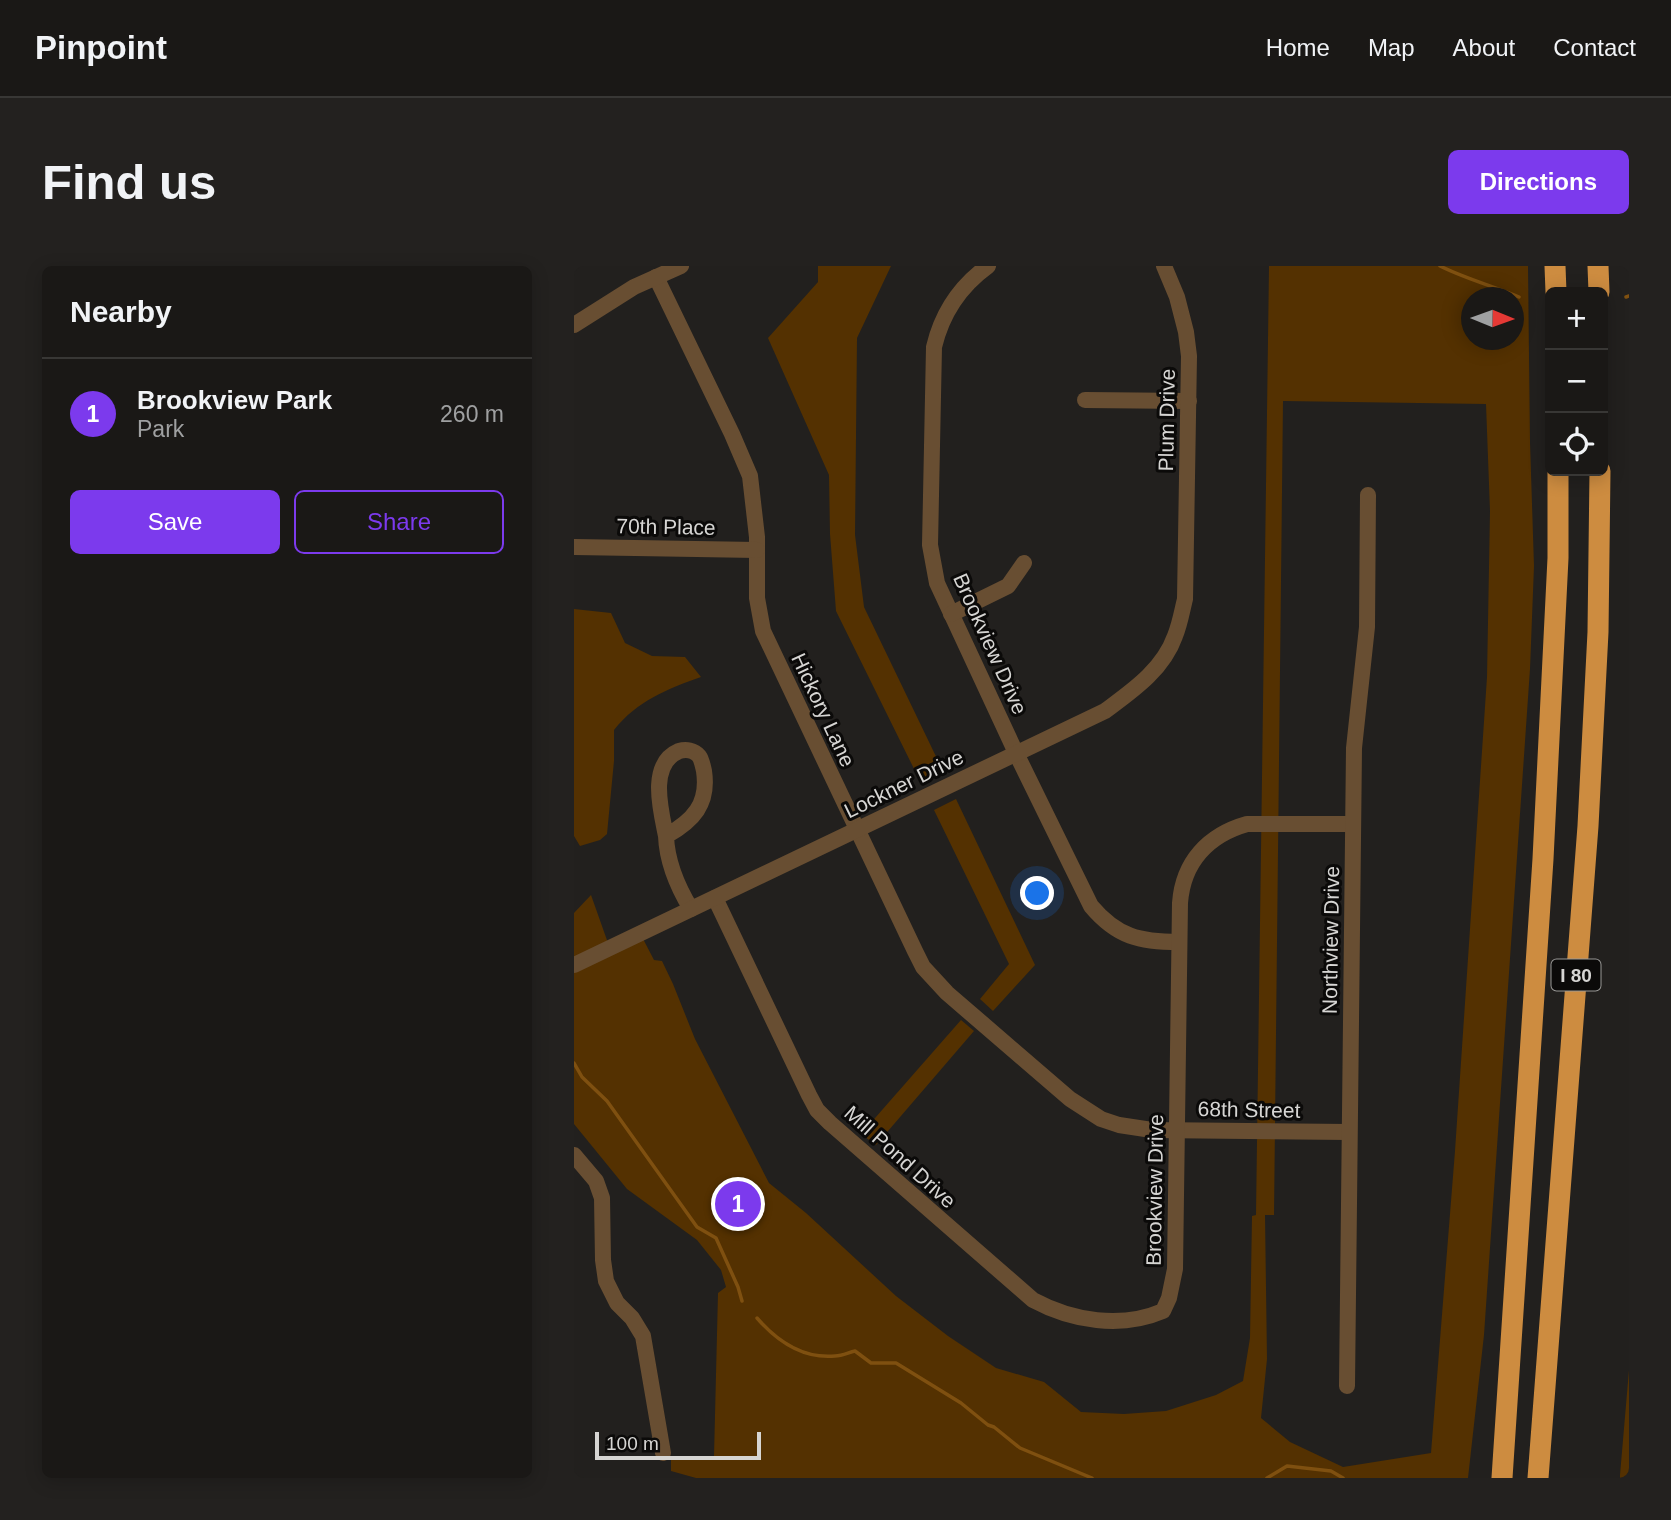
<!DOCTYPE html>
<meta charset="utf-8">
<style>
:root{--surface:#1a1816;--page:#23211f;--text:#f1f3f6;--muted:#9fa0a1;--line:#383735;--accent:#7c3aed}
body{margin:0;font-family:Arial,sans-serif;background:var(--page);color:var(--text)}
.controls{position:absolute;right:21px;top:21px;display:grid;overflow:hidden;border-radius:10px;box-shadow:0 4px 18px #0003}
.controls button{width:63px;height:63px;display:grid;place-items:center;padding:0;border:0;border-bottom:2px solid var(--line);background:var(--surface);color:var(--text);font:35px sans-serif}
.compass{position:absolute;left:887px;top:21px;width:63px;height:63px;border-radius:50%;background:var(--surface);box-shadow:0 4px 18px #0003;rotate:91deg}
.scale{position:absolute;left:21px;bottom:18px;width:166px;box-sizing:border-box;padding-left:7px;border:4px solid #d6d5d3;border-top:0;font-size:19px;line-height:24px;white-space:nowrap;color:#d6d5d3;-webkit-text-stroke:5px #0b0a09;paint-order:stroke}
.you{position:absolute;left:464px;top:628px;width:24px;height:24px;margin:-18px;border:5px solid #fff;border-radius:50%;background:#1a73e8;box-shadow:0 0 0 10px #1a73e833}
.badge{display:grid;place-items:center;width:46px;height:46px;border-radius:50%;background:var(--accent);color:#fff;font-size:23px;font-weight:700}
.pin{position:absolute;translate:-50% -50%;border:4px solid #fff;box-shadow:0 2px 7px #0006}
.list{margin:0;padding:0;list-style:none}
h2{display:flex;justify-content:space-between;align-items:center;height:91px;margin:0;padding:0 28px;font-size:30px}
h2 small{font-size:23px;font-weight:400;color:var(--muted)}
.list li{display:grid;grid-template-columns:46px 1fr auto;gap:21px;align-items:center;box-sizing:border-box;height:112px;padding:0 28px;border-top:2px solid var(--line)}
.list b{display:block;font-size:26px;white-space:nowrap}
.list p{margin:0;font-size:23px;white-space:nowrap;color:var(--muted)}
.list em{font-size:23px;font-style:normal;color:var(--muted)}
.actions{display:flex;gap:14px;padding:21px 28px}
.actions a{flex:1;padding:16px 0;border:2px solid var(--accent);border-radius:10px;text-align:center;font-size:24px;color:var(--accent)}
.actions .main{background:var(--accent);color:#fff}
.icon{flex:none;width:38px;height:38px;fill:none;stroke:currentColor;stroke-width:2;stroke-linecap:round;stroke-linejoin:round}
.map{position:relative;flex:none;width:1055px;height:1212px;overflow:hidden;border-radius:10px}
header{display:flex;align-items:center;gap:42px;box-sizing:border-box;height:98px;padding:0 35px;background:var(--surface);border-bottom:2px solid var(--line)}
header strong{font-size:33px}
nav{display:flex;gap:38px;margin-inline-start:auto;font-size:24px}
.intro{display:flex;align-items:center;justify-content:space-between;box-sizing:border-box;height:168px;padding:0 42px}
h1{margin:0;font-size:49px}
.button{padding:18px 32px;border-radius:10px;background:var(--accent);color:#fff;font-size:24px;font-weight:700}
main{display:flex;gap:42px;padding:0 42px}
aside{flex:1;background:var(--surface);border-radius:10px;box-shadow:0 4px 18px #0003}
.map>svg:first-child{display:block}
.green{fill:#543101;fill-rule:evenodd}
.lines{fill:none;stroke-linecap:round;stroke-linejoin:round}
.stream{stroke:#7f5010;stroke-width:3.5}
.minor{stroke:#684e32;stroke-width:16}
.highway{stroke:#cd8c40;stroke-width:21}
.labels{text-anchor:middle;stroke-width:6;stroke-linejoin:round;paint-order:stroke}
.shield{fill:#0b0a09;stroke:#999896;stroke-width:2}
.shield-label{font-size:19px;font-weight:bold;fill:#d6d5d3}
.street-label{font-size:21px;fill:#d6d5d3;stroke:#0b0a09}
</style>
<header>
<strong>Pinpoint</strong>
<nav><a>Home</a><a>Map</a><a>About</a><a>Contact</a></nav>
</header>
<div class="intro"><h1>Find us</h1><a class="button">Directions</a></div>
<main>
<aside>
<h2>Nearby<small></small></h2>
<ul class="list">
<li><span class="badge">1</span><div><b>Brookview Park</b><p>Park</p></div><em>260 m</em></li>
</ul>
<div class="actions"><a class="main">Save</a><a>Share</a></div>
</aside>
<div class="map">
<svg width="1055" height="1212" viewBox="0 0 1055 1212">
<rect width="100%" height="100%" fill="#22201e"/>
<g class="green">
<path d="M 244,0 L 317,0 L 283,72 L 281,269 L 290,341 L 369,505 L 346,515 L 262,345 L 256,268 L 255,209 L 194,72 L 244,16 Z"/>
<path d="M 695,0 L 954,0 L 956,176 L 960,300 L 956,403 L 910,1069 L 894,1212 L 122,1212 L 97,1205 L 97,1192 L 140,1190 L 144,1027 L 152,1021 L 147,1004 L 123,974 L 53,923 L 0,858 L 0,699 L 66,667 L 80,694 L 88,695 L 99,718 L 121,773 L 195,917 L 232,947 L 322,1030 L 374,1070 L 422,1102 L 470,1116 L 507,1146 L 550,1148 L 592,1145 L 642,1129 L 669,1115 L 676,1072 L 678,950 L 682,949 ZM 898,32 L 940,32 L 940,74 L 898,74 ZM 709,135 L 912,138 L 916,245 L 913,411 L 881,885 L 857,1187 L 769,1201 L 716,1176 L 687,1152 L 693,1093 L 691,949 L 700,949 Z"/>
<path d="M 0,343 L 37,347 L 51,377 L 78,390 L 111,391 L 127,411 C 93,423 63,435 40,464 L 40,495 L 33,568 L 26,574 L 6,580 L 0,570 Z"/>
<path d="M 382,533 L 461,699 L 419,745 L 406,733 L 435,698 L 360,544 Z"/>
<path d="M 17,629 L 34,677 L 0,692 L 0,647 Z"/>
<path d="M 387,754 L 400,765 L 302,879 L 287,868 Z"/>
<path d="M 1055,1104 L 1055,1212 L 1046,1212 L 1046,1209 Z"/>
</g>
<g class="lines">
<g class="stream">
<path d="M 866,0 C 892,13 919,20 945,31"/>
<path d="M 1052,31 L 1055,30"/>
<path d="M 0,797 L 8,811 L 33,835 L 123,961 L 142,972 L 164,1021 L 168,1035"/>
<path d="M 183,1052 C 203,1075 229,1093 261,1090 C 269,1090 275,1086 281,1085 L 297,1097 L 322,1097 L 387,1137 L 414,1159 L 420,1161 L 446,1182 L 518,1212"/>
<path d="M 693,1212 L 713,1200 L 757,1205 L 769,1212"/>
</g>
<g class="minor">
<path d="M 414,0 C 385,21 368,47 360,81 L 356,279 L 363,317 L 442,487 L 517,640 C 543,671 566,676 605,676"/>
<path d="M 82,11 L 158,168 L 176,210 L 183,271 L 183,332 L 189,365 L 341,685 L 349,701 L 373,727 L 496,833 L 527,853 L 545,859 L 578,864 L 775,866"/>
<path d="M 0,59 L 60,21 L 107,0"/>
<path d="M 511,134 L 615,135"/>
<path d="M 0,281 L 183,284"/>
<path d="M 377,348 L 434,320 L 450,297"/>
<path d="M 92,570 C 87,545 74,498 105,485 C 112,483 120,484 125,490 C 128,494 129,501 130,505 C 135,538 119,555 92,570 C 93,597 103,620 117,643"/>
<path d="M 141,632 L 235,829 L 243,844 L 256,857 L 459,1034 C 498,1055 547,1063 589,1045 L 595,1032 L 601,1003 L 606,637 C 609,596 634,569 673,558 L 779,558"/>
<path d="M 0,699 L 531,445 C 558,425 589,404 601,370 C 606,358 608,345 611,333 L 615,90 L 612,66 L 603,31 L 590,0"/>
<path d="M 0,889 L 22,915 L 28,932 L 29,994 L 32,1015 L 43,1037 L 58,1052 L 69,1070 L 89,1187"/>
<path d="M 773,1120 L 780,482 L 793,361 L 794,229"/>
</g>
<g class="highway">
<path d="M 981,0 L 982,26"/>
<path d="M 1024,0 L 1025,26"/>
<path d="M 928,1212 L 969,593 L 984,292 L 984,205"/>
<path d="M 964,1212 L 1014,560 L 1024,366 L 1026,205"/>
</g>
</g>
<g class="labels">
<rect class="shield" x="977.5" y="693.5" width="49" height="31" rx="5"/>
<g class="shield-label">
<text x="1002" y="716">I 80</text>
</g>
<g class="street-label">
<text transform="translate(593 154) rotate(-89)" y="7">Plum Drive</text>
<text transform="translate(92 261) rotate(1)" y="7">70th Place</text>
<text transform="translate(416 378) rotate(66)" y="7">Brookview Drive</text>
<text transform="translate(249 444) rotate(65)" y="7">Hickory Lane</text>
<text transform="translate(330 518) rotate(-26)" y="7">Lockner Drive</text>
<text transform="translate(757 674) rotate(-89)" y="7">Northview Drive</text>
<text transform="translate(675 844) rotate(1)" y="7">68th Street</text>
<text transform="translate(326 891) rotate(42)" y="7">Mill Pond Drive</text>
<text transform="translate(581 924) rotate(-89)" y="7">Brookview Drive</text>
</g>
</g>
</svg>
<div class="controls">
<button>+</button>
<button>−</button>
<button><svg class="icon" aria-label="locate" viewBox="0 0 24 24"><circle cx="12" cy="12" r="6"/><path d="M12 2v4M12 18v4M2 12h4M18 12h4"/></svg></button>
</div>
<svg class="compass" viewBox="-18 -18 36 36"><path d="M0-13l5 13h-10z" fill="#e53935"/><path d="M0 13l5-13h-10z" fill="#9fa0a1"/></svg>
<div class="scale">100 m</div>
<div class="you"></div>
<div class="pin badge" style="left:164px;top:938px">1</div>
</div>
</main>
